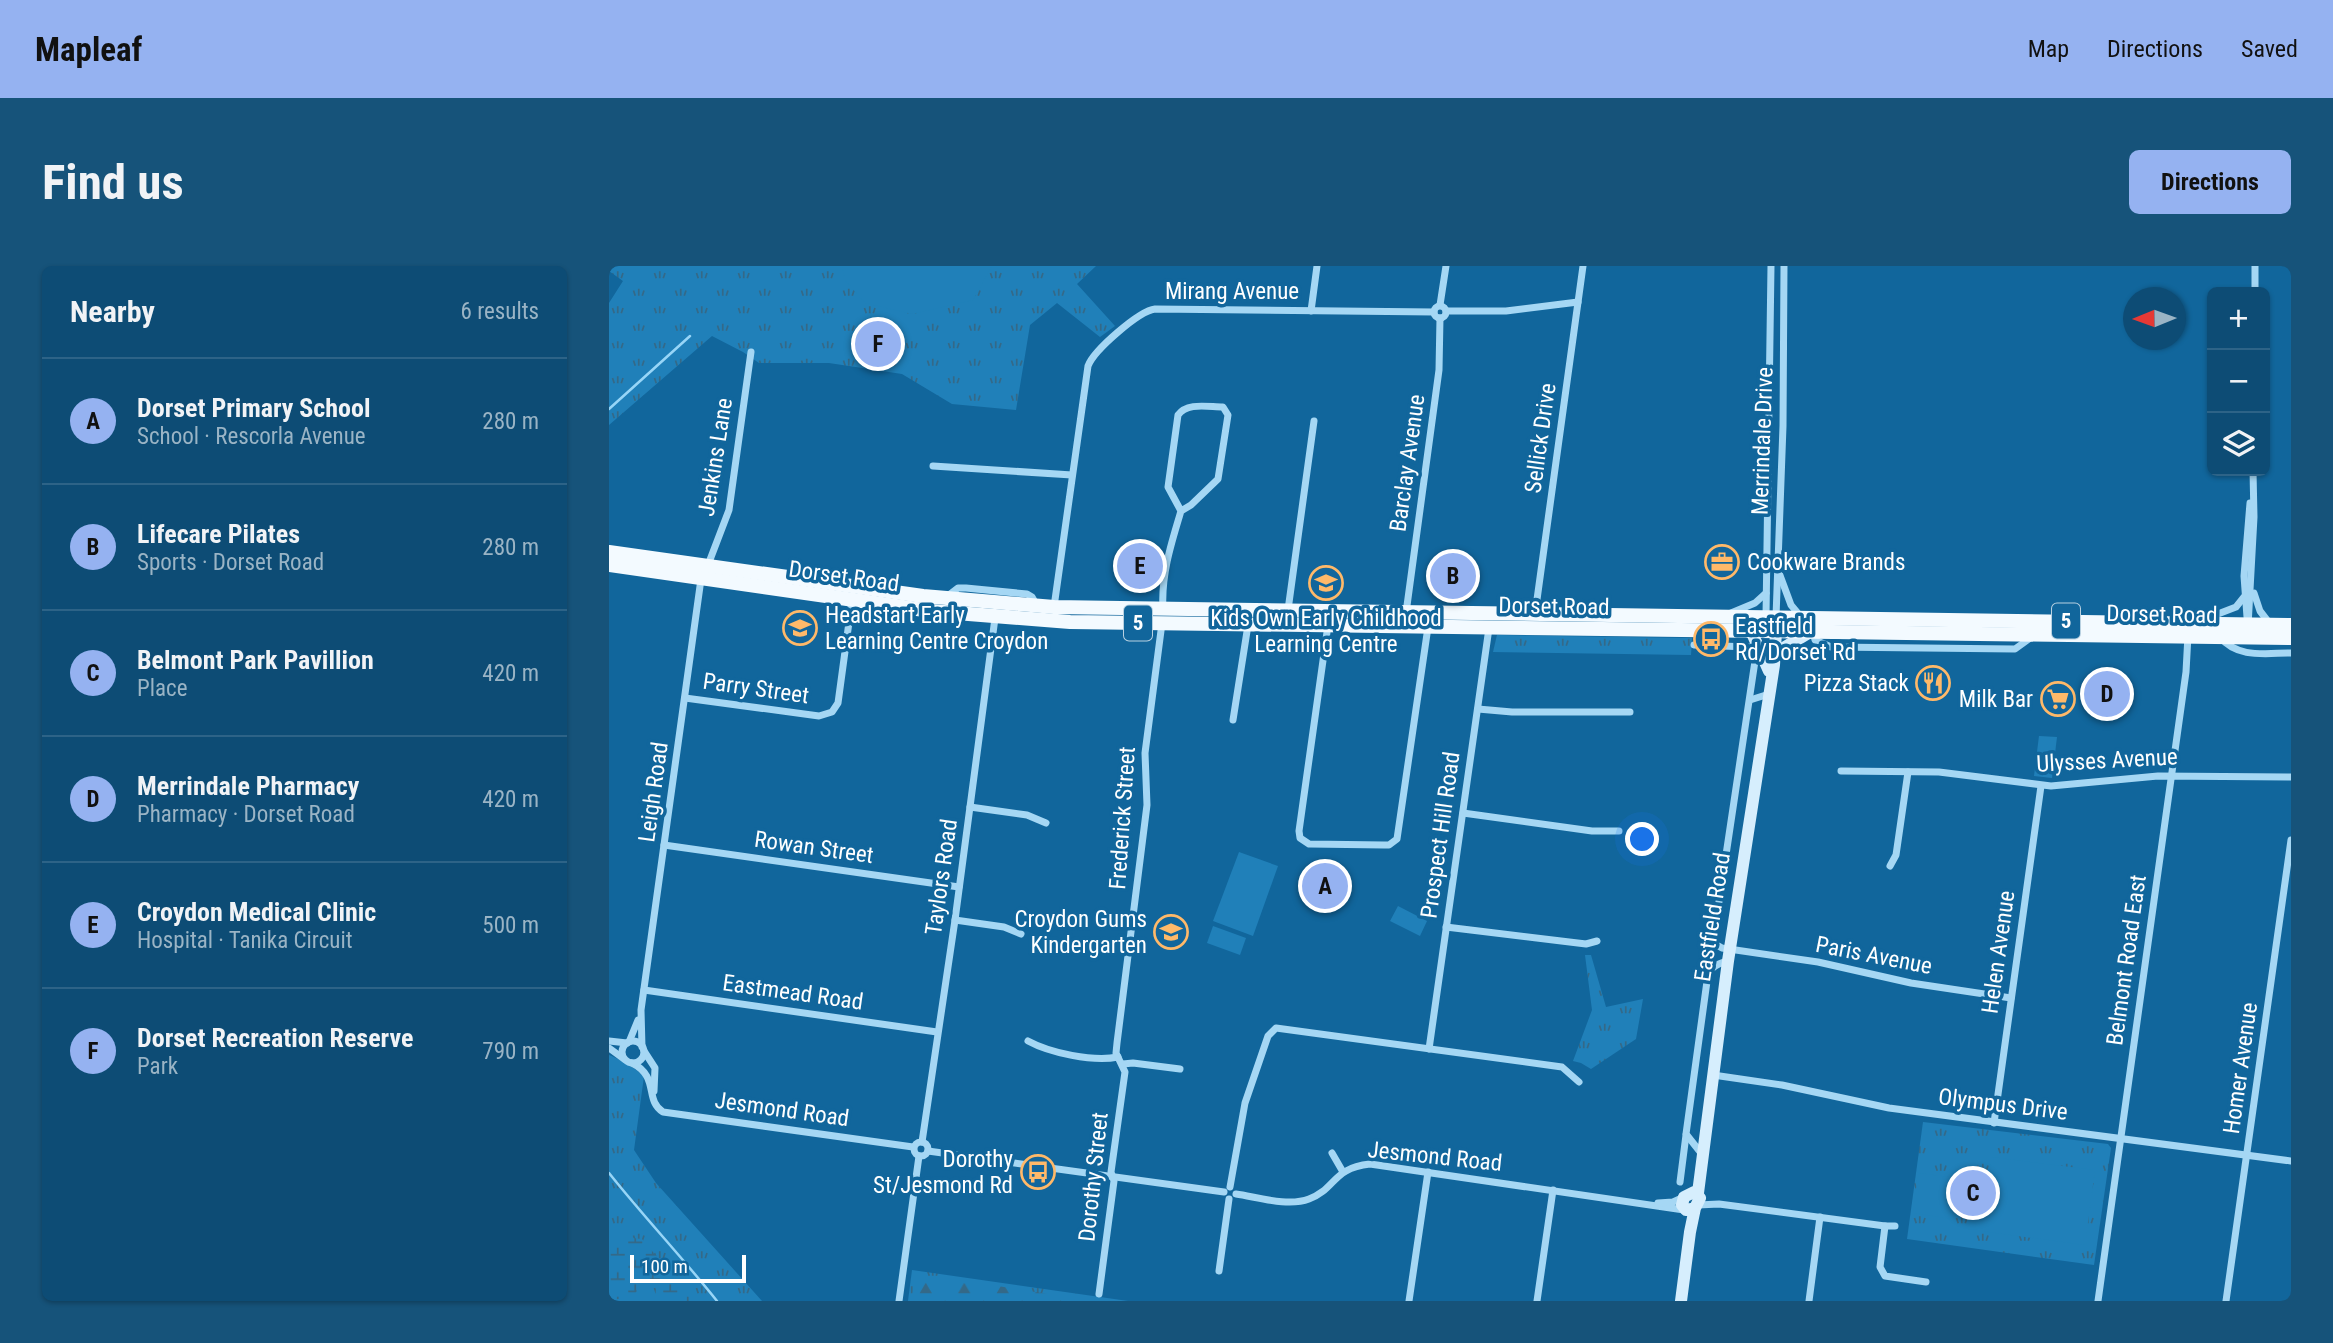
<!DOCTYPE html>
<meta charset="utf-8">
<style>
:root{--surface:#0d4c75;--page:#16537a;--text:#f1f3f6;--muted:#9ab4c5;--line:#2d6387;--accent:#95b2f1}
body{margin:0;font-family:"Roboto Condensed",sans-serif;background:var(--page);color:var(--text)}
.controls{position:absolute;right:21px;top:21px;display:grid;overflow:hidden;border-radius:10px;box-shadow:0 2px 5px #0004}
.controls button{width:63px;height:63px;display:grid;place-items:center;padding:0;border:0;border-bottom:2px solid var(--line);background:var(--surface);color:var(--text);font:35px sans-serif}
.compass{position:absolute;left:1514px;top:21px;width:63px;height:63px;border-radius:50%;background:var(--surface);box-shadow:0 2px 5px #0004;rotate:269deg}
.scale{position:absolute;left:21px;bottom:18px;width:116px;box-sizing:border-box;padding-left:7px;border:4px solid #fff;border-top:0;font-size:19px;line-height:24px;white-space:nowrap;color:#fff;-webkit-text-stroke:5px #11669c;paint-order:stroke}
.you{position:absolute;left:1034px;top:574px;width:24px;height:24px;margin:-18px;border:5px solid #fff;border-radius:50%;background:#1a73e8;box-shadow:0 0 0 10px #1a73e833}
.badge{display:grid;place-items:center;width:46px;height:46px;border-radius:50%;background:var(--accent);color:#111;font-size:23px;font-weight:700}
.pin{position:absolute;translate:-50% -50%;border:4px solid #fff;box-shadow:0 2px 7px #0006}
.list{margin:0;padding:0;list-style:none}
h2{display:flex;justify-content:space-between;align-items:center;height:91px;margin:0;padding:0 28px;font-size:30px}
h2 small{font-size:23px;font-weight:400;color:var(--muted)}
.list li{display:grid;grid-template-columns:46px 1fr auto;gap:21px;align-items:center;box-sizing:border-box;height:126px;padding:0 28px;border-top:2px solid var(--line)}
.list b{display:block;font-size:26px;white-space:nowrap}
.list p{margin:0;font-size:23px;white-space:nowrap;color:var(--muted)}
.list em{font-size:23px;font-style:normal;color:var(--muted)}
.icon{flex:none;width:38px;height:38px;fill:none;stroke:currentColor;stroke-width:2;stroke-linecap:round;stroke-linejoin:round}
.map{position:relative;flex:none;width:1682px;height:1035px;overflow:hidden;border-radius:10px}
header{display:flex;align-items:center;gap:42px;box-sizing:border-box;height:98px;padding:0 35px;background:var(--accent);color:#111}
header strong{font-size:33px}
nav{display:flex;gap:38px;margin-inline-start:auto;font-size:24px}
.intro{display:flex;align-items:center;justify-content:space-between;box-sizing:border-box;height:168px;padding:0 42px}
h1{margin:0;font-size:49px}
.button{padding:18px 32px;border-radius:10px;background:var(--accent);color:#111;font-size:24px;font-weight:700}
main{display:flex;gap:42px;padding:0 42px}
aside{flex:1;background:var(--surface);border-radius:10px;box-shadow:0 2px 5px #0004}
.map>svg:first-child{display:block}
.grass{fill:url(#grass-tufts)}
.forest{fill:url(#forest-firs)}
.wetland{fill:url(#wetland-marsh)}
.pitch{fill:#2080b9}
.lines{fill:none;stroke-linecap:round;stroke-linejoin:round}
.stream{stroke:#97d5f7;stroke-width:2.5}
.minor{stroke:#a5d7f4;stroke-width:7}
.secondary{stroke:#d6eefd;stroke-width:12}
.primary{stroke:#f3faff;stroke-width:14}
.labels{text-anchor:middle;stroke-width:7;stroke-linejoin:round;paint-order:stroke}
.shield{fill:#11669c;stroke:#b8d1e1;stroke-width:2}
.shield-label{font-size:21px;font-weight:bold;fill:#fff}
.street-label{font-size:23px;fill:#fff;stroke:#11669c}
.poi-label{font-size:23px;fill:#fff;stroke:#11669c;text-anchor:end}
</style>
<header>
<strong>Mapleaf</strong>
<nav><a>Map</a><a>Directions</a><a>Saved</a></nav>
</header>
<div class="intro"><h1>Find us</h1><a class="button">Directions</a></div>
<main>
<aside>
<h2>Nearby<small>6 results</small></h2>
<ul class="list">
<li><span class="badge">A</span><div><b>Dorset Primary School</b><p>School · Rescorla Avenue</p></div><em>280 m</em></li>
<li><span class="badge">B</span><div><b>Lifecare Pilates</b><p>Sports · Dorset Road</p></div><em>280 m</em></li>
<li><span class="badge">C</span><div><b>Belmont Park Pavillion</b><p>Place</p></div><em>420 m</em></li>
<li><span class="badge">D</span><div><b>Merrindale Pharmacy</b><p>Pharmacy · Dorset Road</p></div><em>420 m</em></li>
<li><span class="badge">E</span><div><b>Croydon Medical Clinic</b><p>Hospital · Tanika Circuit</p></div><em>500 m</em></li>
<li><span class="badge">F</span><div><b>Dorset Recreation Reserve</b><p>Park</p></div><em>790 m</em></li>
</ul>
</aside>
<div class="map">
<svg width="1682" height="1035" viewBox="0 0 1682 1035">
<defs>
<pattern id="grass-tufts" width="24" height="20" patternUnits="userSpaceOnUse" patternTransform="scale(1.75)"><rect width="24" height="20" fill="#2080b9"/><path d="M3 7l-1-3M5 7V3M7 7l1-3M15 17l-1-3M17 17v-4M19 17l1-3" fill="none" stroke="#346988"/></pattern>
<pattern id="forest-firs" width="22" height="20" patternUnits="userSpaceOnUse" patternTransform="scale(1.75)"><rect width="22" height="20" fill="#2080b9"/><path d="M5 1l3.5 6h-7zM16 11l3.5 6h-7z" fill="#346988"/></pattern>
<pattern id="wetland-marsh" width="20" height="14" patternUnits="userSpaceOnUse" patternTransform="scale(1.75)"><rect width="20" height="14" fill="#2080b9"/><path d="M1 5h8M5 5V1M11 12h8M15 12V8" fill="none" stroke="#346988"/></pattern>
</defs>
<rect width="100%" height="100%" fill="#11669c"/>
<g class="grass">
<path d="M 0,0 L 487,0 L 468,18 L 506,60 L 491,71 L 448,37 L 421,59 L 407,144 L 343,138 L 293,108 L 220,97 L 150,97 L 134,86 L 103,70 L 0,159 L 0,37 L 14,15 L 0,5 Z"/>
<path d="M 888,369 L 1083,372 L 1082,389 L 884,386 Z"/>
<path d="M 1430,470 L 1448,471 L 1443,512 L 1425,510 Z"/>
<path d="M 976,689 L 982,689 L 997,741 L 1034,733 L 1027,773 L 982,803 L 972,797 L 964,795 L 983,744 Z"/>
<path d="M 0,789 C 7,791 29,804 35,810 L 25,884 L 47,917 L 153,1035 L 0,1035 Z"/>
<path d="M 1314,856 L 1499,878 L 1502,882 L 1485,999 L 1298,973 Z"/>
<path d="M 303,1004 L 519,1035 L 299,1035 Z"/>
</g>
<path class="forest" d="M 306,1015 L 376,1018 L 483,1035 L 302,1035 Z"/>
<path class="wetland" d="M 0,970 L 33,973 C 49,994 71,1011 82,1035 L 46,1035 L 47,1022 L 40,1011 L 33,1013 L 25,1031 L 2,1034 L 0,1032 Z"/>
<g class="pitch">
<path d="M 233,0 L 383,0 L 364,34 L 303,48 L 256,37 L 236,14 Z"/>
<path d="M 630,586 L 669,600 L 644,670 L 604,655 Z"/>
<path d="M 789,640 L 818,655 L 811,670 L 781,655 Z"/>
<path d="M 604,660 L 637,672 L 631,689 L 598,677 Z"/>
<path d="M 1382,891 L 1486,904 L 1476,979 L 1372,965 Z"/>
<path d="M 1309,907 L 1348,912 L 1343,953 L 1304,947 Z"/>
</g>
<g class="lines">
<g class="stream">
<path d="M 0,143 L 81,70"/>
<path d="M 0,907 C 35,951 73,991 108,1035"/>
</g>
<g class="minor">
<path d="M 1646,26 L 1646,0"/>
<path d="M 831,39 L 837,0"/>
<circle cx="831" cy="46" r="6"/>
<path d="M 702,45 L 708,0"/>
<path d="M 837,45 L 897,45 L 969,36"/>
<path d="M 324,200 L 463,209"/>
<path d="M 99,299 L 120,244 L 142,86"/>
<path d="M 1169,304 L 1182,339 L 1192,351"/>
<path d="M 1645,327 L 1651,345 L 1661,358"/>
<path d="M 336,332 L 349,322 L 357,322 L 418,328 L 423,331 L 427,338"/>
<path d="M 445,341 L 479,100 C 485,84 530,45 546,43 L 825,46"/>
<path d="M 554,343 C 552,309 562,278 572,245 L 559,221 L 569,149 C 578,136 599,141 614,141 L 619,149 L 609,213 L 582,239 L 572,245"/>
<path d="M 679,344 L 705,155"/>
<path d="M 797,347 L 830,104 L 831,52"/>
<path d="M 1122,347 L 1146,337 L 1157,327"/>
<path d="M 926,348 L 974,0"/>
<path d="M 1157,351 L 1162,0"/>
<path d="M 1167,351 L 1174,160 L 1175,0"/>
<path d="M 1638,351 L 1635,310 L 1641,237"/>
<path d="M 1597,357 L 1601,351 L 1627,341 L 1635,331"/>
<path d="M 719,359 L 690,565 L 691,572 L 700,578 L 775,579 L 780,579 L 788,573 L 819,361"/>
<path d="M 1639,360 L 1645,251 L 1644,205"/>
<path d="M 1204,366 L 1206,374 L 1222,381 L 1406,383 L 1424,370"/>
<path d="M 1611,371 C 1629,393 1657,387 1682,387"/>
<path d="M 1085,379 L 1140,381 L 1144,385 L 1146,395 L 1105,669 L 1106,678 L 1113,682 L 1209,696 L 1302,717 L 1402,732"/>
<path d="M 76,432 L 210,450 L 223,446 L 229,437 L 243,334"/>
<path d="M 1141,434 L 1160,428"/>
<path d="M 869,443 L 903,446 L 1021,446"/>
<path d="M 624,454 L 639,359"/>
<path d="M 1232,505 L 1330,506 L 1442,520 L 1549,510 L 1682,511"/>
<path d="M 361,541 L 418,549 L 437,557"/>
<path d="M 854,547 L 983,565 L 1010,565"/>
<path d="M 55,579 L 350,621"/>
<path d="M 1281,600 L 1287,589 L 1299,506"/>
<path d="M 346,654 L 395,661 L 412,668"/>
<path d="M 837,661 L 977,678 L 988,675"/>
<path d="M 35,724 L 328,766"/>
<path d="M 0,775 L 18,777"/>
<path d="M 419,775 C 441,787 484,796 509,791"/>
<circle cx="24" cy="786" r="11"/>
<path d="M 20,776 L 29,754"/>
<path d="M 33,781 L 32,744 L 92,313"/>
<path d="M 0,782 L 15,793"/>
<path d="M 820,783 L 880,362"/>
<path d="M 35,785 L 46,802 L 45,825"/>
<path d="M 23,797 C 51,811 35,834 54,846 L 304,881"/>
<path d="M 514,798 L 524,797 L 571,803"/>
<path d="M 1104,809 L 1173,819 L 1280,842 L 1682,895"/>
<path d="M 1385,857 L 1432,520"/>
<circle cx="312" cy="883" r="7"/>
<path d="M 313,876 L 346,654 L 386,352"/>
<path d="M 319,885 L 615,926"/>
<path d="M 723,887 L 734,906"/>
<path d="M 1092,887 L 1077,868 L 1099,708 C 1102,700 1111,697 1119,695"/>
<path d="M 1071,916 L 1077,869"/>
<path d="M 621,921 L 636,837 L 659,770 L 667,762 L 953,801 L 970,816"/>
<path d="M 627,928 C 648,931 679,941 700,933 C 727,923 723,902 761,898 L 1075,944"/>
<path d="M 1049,937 L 1064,936 L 1075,931"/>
<path d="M 1089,939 L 1110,938 L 1276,960 L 1286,960"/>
<path d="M 1276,960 L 1271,1001 L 1276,1010 L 1317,1016"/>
<path d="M 610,1005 L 620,933"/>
<path d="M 490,1028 L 505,915 L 502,906 L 516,806 L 507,787 L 508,777 L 538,539 L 536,487 L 553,357"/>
<path d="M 290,1035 L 310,890"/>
<path d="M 800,1035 L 819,906"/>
<path d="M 928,1035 L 944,924"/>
<path d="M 1200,1035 L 1211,951"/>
<path d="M 1489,1035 L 1577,406 L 1579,369"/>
<path d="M 1617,1035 L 1682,574"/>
</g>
<g class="secondary">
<path d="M 1143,367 L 1160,405"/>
<path d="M 1166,387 L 1201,366"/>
<path d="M 1089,927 L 1119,695 L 1165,399 L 1167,366"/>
<path d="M 1072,1035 L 1081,966 L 1086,942 L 1091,932 L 1085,926 L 1075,931 L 1073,939 L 1077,944 L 1086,942"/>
</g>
<g class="primary">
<path d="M 0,286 L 314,330 L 445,341 L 1682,359"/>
<path d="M 0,299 L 322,345 L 461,356 L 1682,372"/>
</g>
</g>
<defs>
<g id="office-ring" transform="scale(1.75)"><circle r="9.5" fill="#11669c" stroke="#ffb969" stroke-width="1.5"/><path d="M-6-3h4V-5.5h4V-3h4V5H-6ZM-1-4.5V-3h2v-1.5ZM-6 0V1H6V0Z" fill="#ffb969"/></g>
<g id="school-ring" transform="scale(1.75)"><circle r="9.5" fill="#11669c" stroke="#ffb969" stroke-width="1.5"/><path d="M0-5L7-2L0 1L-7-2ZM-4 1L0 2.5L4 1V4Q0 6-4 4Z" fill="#ffb969"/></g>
<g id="bus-ring" transform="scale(1.75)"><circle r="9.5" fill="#11669c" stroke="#ffb969" stroke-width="1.5"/><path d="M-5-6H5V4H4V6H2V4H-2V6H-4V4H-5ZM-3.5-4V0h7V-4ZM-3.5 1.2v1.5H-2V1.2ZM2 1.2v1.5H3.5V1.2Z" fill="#ffb969"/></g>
<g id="restaurant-ring" transform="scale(1.75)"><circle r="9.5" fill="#11669c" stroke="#ffb969" stroke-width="1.5"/><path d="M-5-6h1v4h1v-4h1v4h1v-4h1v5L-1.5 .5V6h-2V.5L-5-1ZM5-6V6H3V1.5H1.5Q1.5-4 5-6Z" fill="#ffb969"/></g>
<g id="supermarket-ring" transform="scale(1.75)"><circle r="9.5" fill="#11669c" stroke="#ffb969" stroke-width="1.5"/><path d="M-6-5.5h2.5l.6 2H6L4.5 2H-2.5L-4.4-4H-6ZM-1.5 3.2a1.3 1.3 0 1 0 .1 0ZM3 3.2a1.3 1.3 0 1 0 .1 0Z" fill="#ffb969"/></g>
</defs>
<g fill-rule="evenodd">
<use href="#office-ring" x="1113" y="296"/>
<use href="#school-ring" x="717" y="317"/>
<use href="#school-ring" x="191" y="362"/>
<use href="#bus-ring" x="1102" y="373"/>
<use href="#restaurant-ring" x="1324" y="417"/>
<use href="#supermarket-ring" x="1449" y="433"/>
<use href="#school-ring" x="562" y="666"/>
<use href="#bus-ring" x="429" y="906"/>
</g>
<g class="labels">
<g class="shield">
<rect x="1443" y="337.5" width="28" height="35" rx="5"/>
<rect x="515" y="339.5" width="28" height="35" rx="5"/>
</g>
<g class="shield-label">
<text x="1457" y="362">5</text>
<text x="529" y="364">5</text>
</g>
<g class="street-label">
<text x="623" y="33">Mirang Avenue</text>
<text transform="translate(931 172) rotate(-82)" y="8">Sellick Drive</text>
<text transform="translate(1153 175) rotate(-88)" y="8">Merrindale Drive</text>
<text transform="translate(106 191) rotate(-81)" y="8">Jenkins Lane</text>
<text transform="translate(798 197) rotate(-82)" y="8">Barclay Avenue</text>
<text transform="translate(235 310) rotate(8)" y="8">Dorset Road</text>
<text transform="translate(945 340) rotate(1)" y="8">Dorset Road</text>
<text transform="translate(1553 348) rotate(1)" y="8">Dorset Road</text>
<text transform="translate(147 422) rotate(8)" y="8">Parry Street</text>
<text transform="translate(1498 494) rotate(-3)" y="8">Ulysses Avenue</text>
<text transform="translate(44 526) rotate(-82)" y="8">Leigh Road</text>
<text transform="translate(513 552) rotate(-86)" y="8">Frederick Street</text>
<text transform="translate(831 569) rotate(-82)" y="8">Prospect Hill Road</text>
<text transform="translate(205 581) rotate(8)" y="8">Rowan Street</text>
<text transform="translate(332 611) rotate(-82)" y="8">Taylors Road</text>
<text transform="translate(1103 651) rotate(-81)" y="8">Eastfield Road</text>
<text transform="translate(1389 686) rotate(-82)" y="8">Helen Avenue</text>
<text transform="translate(1265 689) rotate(11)" y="8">Paris Avenue</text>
<text transform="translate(1517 694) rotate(-82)" y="8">Belmont Road East</text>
<text transform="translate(184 726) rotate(8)" y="8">Eastmead Road</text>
<text transform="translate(1631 802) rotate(-82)" y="8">Homer Avenue</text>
<text transform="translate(1394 838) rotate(7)" y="8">Olympus Drive</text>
<text transform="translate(173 843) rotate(8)" y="8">Jesmond Road</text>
<text transform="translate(826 890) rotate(6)" y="8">Jesmond Road</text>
<text transform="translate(484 911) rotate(-84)" y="8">Dorothy Street</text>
</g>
<g class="poi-label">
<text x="1138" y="304" text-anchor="start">Cookware Brands</text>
<text x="216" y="357" text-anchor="start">Headstart Early<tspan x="216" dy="26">Learning Centre Croydon</tspan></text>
<text x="717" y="360" text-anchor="middle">Kids Own Early Childhood<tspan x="717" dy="26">Learning Centre</tspan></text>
<text x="1126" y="368" text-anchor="start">Eastfield<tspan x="1126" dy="26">Rd/Dorset Rd</tspan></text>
<text x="1300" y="425">Pizza Stack</text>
<text x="1424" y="441">Milk Bar</text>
<text x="538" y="661">Croydon Gums<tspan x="538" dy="26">Kindergarten</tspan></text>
<text x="404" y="901">Dorothy<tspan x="404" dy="26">St/Jesmond Rd</tspan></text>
</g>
</g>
</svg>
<div class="controls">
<button>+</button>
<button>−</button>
<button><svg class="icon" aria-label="layers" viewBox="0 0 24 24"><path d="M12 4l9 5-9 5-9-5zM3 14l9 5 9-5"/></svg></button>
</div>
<svg class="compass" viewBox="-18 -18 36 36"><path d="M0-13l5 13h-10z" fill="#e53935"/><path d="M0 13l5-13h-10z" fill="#9ab4c5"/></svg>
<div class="scale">100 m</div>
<div class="you"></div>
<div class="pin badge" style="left:716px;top:620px">A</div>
<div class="pin badge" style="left:844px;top:310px">B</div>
<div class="pin badge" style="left:1364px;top:927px">C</div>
<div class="pin badge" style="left:1498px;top:428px">D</div>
<div class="pin badge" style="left:531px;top:300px">E</div>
<div class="pin badge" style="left:269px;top:78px">F</div>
</div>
</main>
